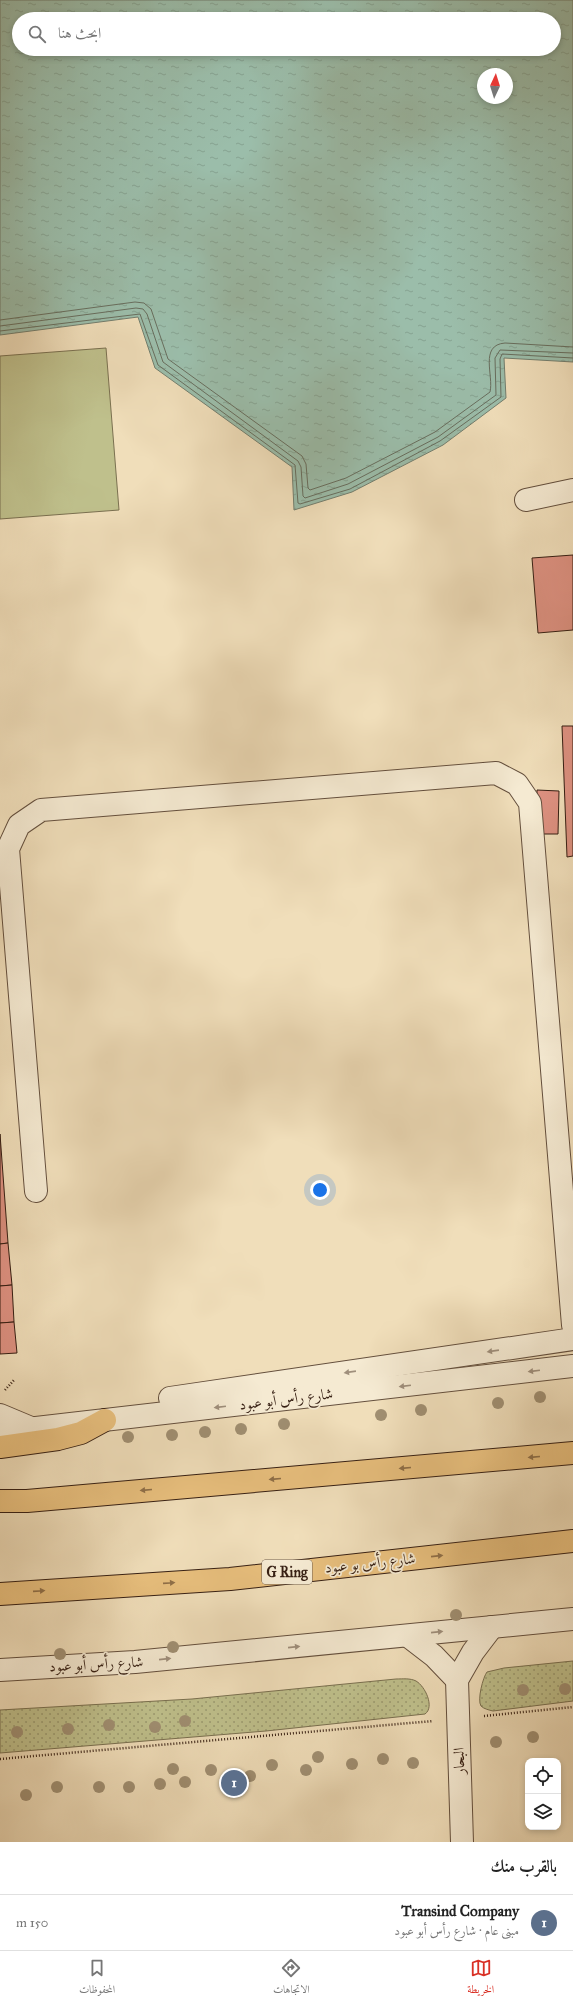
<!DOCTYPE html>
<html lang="ar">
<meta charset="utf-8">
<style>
:root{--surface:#fff;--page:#f2f2f2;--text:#222;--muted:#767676;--line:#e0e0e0;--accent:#d93025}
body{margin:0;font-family:"IM FELL Great Primer",Amiri,serif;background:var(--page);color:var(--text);direction:rtl}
.controls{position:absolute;right:12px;bottom:12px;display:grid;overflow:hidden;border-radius:8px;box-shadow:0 2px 6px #0003}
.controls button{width:36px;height:36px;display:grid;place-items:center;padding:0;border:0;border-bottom:1px solid var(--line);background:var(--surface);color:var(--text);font:20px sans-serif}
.compass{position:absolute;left:477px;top:68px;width:36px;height:36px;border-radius:50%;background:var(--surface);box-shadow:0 2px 6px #0003;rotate:4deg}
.you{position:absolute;left:320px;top:1190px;width:14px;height:14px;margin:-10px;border:3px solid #fff;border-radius:50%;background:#1a73e8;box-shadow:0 0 0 6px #1a73e833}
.badge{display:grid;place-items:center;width:26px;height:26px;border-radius:50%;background:var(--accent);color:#fff;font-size:13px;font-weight:700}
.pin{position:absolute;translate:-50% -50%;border:2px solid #fff;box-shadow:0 1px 4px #0006}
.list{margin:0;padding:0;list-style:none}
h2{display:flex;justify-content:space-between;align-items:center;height:52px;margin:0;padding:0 16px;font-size:17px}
h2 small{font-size:13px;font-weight:400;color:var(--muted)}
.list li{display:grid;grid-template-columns:26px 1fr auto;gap:12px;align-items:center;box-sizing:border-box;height:56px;padding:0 16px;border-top:1px solid var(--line)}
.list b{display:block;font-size:15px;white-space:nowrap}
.list p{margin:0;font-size:13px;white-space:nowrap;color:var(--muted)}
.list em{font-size:13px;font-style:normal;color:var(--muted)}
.icon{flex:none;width:22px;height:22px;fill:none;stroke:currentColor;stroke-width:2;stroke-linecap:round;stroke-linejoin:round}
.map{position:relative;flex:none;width:573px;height:1842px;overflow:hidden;direction:ltr}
.search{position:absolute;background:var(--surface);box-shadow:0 2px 6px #0003;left:12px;right:12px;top:12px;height:44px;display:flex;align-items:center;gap:10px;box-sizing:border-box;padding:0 14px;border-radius:22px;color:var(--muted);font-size:15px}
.sheet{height:108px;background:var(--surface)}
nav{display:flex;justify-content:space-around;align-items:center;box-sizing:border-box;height:56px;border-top:1px solid var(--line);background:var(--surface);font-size:11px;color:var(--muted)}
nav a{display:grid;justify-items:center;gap:2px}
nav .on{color:var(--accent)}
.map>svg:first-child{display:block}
.grass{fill:url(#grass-dots);stroke:#7a7050}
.park{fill:#bfc08c;stroke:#7a7050}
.water{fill:url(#water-ripples);stroke:#737e6e;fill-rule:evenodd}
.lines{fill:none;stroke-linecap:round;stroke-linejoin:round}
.shore{stroke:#686e5e;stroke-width:1}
.building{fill:#dd9181;stroke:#361f13}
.minor-casing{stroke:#644f3d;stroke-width:24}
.highway-casing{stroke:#361f13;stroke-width:24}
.path{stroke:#361f13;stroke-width:2.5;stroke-dasharray:1 2;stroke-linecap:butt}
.minor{stroke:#f5ead2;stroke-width:22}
.highway{stroke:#e8bf7d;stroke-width:22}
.tree{fill:#a08f72}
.oneway{fill:#9f8f7c}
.oneway2{fill:#8f6f48}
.labels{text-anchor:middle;stroke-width:3.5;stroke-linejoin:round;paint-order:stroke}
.shield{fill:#f5ead2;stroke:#6f5c4c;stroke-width:1}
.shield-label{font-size:14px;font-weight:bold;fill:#361f13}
.street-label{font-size:15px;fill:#361f13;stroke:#f5ead2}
</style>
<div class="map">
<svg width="573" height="1842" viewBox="0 0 573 1842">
<defs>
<pattern id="grass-dots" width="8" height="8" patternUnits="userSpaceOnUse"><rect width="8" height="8" fill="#bfc08c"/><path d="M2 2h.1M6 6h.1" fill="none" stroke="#9c9b71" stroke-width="1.8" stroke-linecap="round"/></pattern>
<pattern id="water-ripples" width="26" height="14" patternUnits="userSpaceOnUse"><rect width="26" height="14" fill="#9bbdaa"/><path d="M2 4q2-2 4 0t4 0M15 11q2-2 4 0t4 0" fill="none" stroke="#86a291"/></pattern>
</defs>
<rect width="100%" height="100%" fill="#f0deba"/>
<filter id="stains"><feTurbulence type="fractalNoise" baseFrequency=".005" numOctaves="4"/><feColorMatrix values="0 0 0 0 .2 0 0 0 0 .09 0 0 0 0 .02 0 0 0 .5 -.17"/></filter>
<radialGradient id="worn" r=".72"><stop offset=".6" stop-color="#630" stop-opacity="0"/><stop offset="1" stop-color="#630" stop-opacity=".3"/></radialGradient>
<g class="grass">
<path d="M 573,1661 L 573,1701 L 493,1711 C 489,1710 484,1709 481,1706 C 477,1700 483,1677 487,1672 L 504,1668 Z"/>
<path d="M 396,1679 C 403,1679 410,1678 416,1681 C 425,1686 435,1707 425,1714 L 266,1731 L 0,1753 L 0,1710 L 192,1699 Z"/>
</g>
<path class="park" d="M 106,348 L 119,510 L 0,519 L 0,356 Z"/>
<path class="water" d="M 0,0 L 573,0 L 573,362 L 504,358 L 506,398 L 443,445 L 352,492 L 294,510 L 292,467 L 155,368 L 138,317 L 0,335 ZM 19,19 L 554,19 L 554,49 L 19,49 ZM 483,74 L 507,74 L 507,98 L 483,98 Z"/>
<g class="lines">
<g class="shore">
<path d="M 0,320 L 135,302 L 144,303 L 151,309 L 168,359 L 302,456 L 306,464 L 308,488 L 310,490 L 346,478 L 435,432 L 490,392 C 494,376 479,345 505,343 L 573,347"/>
<path d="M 0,326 L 136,308 L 143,309 L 147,314 L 163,362 L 298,461 L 301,467 L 303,496 L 305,498 L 348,484 L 438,437 L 496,395 L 495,358 L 500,350 L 573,353"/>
<path d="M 0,331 L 140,314 L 158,365 L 295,465 L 298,503 L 300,504 L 350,489 L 440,441 L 501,397 L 500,359 L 502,354 L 573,358"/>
</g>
</g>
<g class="building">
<path d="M 573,555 L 573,630 L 538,633 L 532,558 Z"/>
<path d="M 562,726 L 573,726 L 573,856 L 567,857 Z"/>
<path d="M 537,790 L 559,791 L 558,834 L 536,834 Z"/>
<path d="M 0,1134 L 8,1243 L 0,1244 Z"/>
<path d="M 8,1243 L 12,1285 L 0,1286 L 0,1244 Z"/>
<path d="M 12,1285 L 14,1322 L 0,1323 L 0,1286 Z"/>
<path d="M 14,1322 L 17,1353 L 0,1354 L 0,1323 Z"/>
</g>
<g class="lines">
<g class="minor-casing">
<g id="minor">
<path d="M 526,500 L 573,490"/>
<path d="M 36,1191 L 8,849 L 19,825 L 41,810 L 496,773 L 517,784 L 530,803 L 573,1325"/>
<path d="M 170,1398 L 573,1339"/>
<path d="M 0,1415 L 31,1428"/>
<path d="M 0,1432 L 573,1366"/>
<path d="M 408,1636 L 434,1656 L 457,1680"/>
<path d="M 0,1670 L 135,1662 L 573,1619"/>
<path d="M 462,1842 L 457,1680 L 473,1652 L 492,1627"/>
</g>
</g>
<g class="highway-casing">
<g id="highway">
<path d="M 0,1447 L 58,1439 L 81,1433 L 105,1420"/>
<path d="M 0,1501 L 27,1501 L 573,1453"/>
<path d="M 0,1594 L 230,1579 L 573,1541"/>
</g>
</g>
<g class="path">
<path d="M 5,1390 L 14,1380"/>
<path d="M 484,1716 L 573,1707"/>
<path d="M 0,1759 L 433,1721"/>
</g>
<use href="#minor" class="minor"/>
<use href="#highway" class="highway"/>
</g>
<g class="tree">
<circle cx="540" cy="1397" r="6"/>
<circle cx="498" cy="1403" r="6"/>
<circle cx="421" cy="1410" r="6"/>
<circle cx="381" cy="1415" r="6"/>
<circle cx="284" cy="1424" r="6"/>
<circle cx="241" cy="1429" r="6"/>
<circle cx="205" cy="1432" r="6"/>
<circle cx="172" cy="1435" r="6"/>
<circle cx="128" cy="1437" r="6"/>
<circle cx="456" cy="1615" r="6"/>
<circle cx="173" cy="1647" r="6"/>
<circle cx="60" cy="1654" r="6"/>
<circle cx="565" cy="1689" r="6"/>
<circle cx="523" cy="1690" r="6"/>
<circle cx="185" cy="1721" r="6"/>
<circle cx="109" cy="1725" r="6"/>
<circle cx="155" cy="1727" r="6"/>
<circle cx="68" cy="1729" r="6"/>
<circle cx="17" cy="1732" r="6"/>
<circle cx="533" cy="1737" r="6"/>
<circle cx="496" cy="1742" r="6"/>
<circle cx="318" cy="1757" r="6"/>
<circle cx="383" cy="1759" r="6"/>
<circle cx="413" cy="1763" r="6"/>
<circle cx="352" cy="1764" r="6"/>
<circle cx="272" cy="1765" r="6"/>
<circle cx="173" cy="1769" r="6"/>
<circle cx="211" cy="1770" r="6"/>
<circle cx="306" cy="1770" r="6"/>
<circle cx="250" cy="1776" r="6"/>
<circle cx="185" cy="1782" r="6"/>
<circle cx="160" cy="1784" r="6"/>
<circle cx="57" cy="1787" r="6"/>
<circle cx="99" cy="1787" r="6"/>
<circle cx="129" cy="1787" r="6"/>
<circle cx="26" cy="1795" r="6"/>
</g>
<defs><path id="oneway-solid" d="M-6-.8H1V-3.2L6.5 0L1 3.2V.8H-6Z"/></defs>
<g class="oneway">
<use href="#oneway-solid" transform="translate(493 1351) rotate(172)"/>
<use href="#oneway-solid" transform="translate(534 1371) rotate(173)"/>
<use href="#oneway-solid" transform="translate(350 1372) rotate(172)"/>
<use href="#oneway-solid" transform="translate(405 1386) rotate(173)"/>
<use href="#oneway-solid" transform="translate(220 1407) rotate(173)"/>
<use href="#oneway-solid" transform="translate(437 1632) rotate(-6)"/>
<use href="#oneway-solid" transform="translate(294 1647) rotate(-6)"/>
<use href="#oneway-solid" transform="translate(165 1659) rotate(-6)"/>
</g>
<g class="oneway2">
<use href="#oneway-solid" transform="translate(534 1457) rotate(175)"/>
<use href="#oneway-solid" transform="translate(405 1468) rotate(175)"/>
<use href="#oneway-solid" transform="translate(275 1479) rotate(175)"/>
<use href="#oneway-solid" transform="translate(146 1490) rotate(175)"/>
<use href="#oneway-solid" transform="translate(437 1556) rotate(-6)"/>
<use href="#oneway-solid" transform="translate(169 1583) rotate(-4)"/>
<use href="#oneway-solid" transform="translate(39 1591) rotate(-4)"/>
</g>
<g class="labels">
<rect class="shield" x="262" y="1560" width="50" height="24" rx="3"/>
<g class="shield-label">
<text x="287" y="1577">G Ring</text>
</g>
<g class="street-label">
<text transform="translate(286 1399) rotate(-7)" y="5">شارع رأس أبو عبود</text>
<text transform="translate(370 1563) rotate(-6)" y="5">شارع رأس بو عبود</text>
<text transform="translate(96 1664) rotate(-3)" y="5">شارع رأس أبو عبود</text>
<text transform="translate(459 1761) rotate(-92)" y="5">البحار</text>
</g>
</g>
<rect width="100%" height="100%" filter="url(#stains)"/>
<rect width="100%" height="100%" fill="url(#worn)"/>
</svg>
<div class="controls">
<button><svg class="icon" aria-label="locate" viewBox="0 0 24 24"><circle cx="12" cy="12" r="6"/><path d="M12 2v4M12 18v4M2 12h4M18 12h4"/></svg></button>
<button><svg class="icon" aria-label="layers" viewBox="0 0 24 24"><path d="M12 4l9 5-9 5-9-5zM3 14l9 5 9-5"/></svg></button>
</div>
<svg class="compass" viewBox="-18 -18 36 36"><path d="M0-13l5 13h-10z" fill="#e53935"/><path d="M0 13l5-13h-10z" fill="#767676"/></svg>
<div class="you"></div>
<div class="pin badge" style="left:234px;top:1783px;background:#5c6f8a">1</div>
<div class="search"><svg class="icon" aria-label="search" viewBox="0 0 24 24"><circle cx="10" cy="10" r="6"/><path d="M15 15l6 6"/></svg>ابحث هنا</div>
</div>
<section class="sheet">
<h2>بالقرب منك<small></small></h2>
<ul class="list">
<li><span class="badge" style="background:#5c6f8a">1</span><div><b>Transind Company</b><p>مبنى عام · شارع رأس أبو عبود</p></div><em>150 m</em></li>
</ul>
</section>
<nav>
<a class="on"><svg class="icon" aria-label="map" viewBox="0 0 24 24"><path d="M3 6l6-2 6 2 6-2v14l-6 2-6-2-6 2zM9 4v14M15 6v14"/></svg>الخريطة</a>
<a><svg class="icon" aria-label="directions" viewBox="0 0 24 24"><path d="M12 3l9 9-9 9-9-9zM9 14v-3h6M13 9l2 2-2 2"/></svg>الاتجاهات</a>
<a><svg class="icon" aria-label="saved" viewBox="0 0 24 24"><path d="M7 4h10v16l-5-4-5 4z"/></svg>المحفوظات</a>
</nav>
